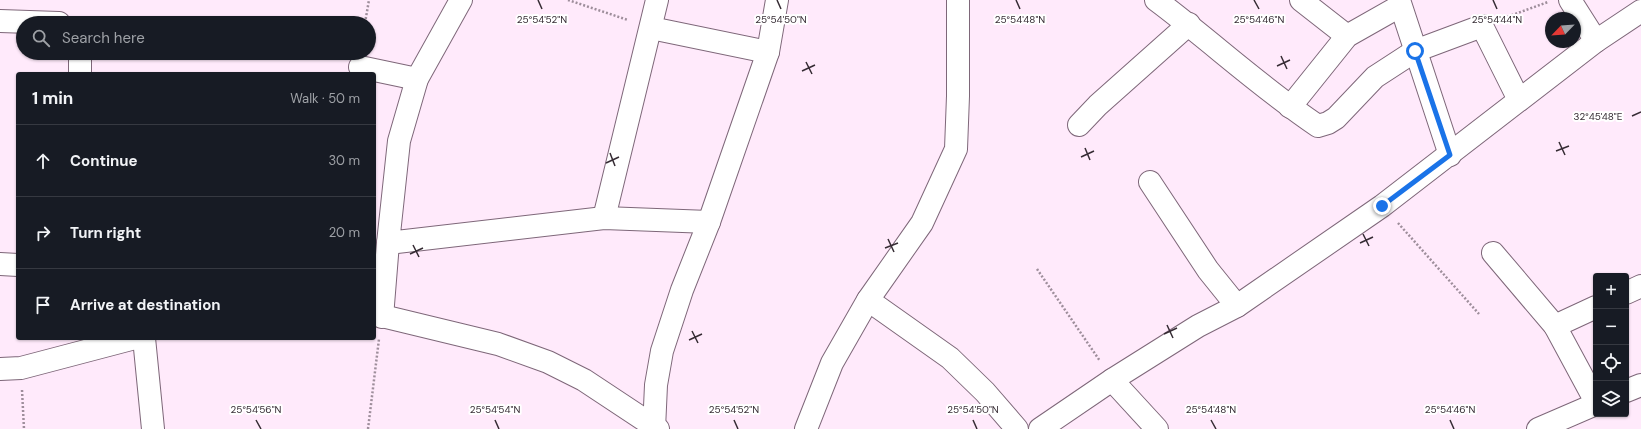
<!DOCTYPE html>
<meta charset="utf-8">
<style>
:root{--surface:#171b24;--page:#242831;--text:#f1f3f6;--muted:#9ea1a6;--line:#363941}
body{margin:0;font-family:"DM Sans",sans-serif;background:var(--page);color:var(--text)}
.controls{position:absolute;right:12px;bottom:12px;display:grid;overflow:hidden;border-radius:4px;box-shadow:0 1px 3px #0004}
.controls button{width:36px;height:36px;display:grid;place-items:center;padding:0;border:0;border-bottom:1px solid var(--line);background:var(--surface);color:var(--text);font:20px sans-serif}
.compass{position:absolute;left:1545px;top:12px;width:36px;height:36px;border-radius:50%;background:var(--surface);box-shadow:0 1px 3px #0004;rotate:245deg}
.stop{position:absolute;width:12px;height:12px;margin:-9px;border:3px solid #1a73e8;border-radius:50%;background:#fff}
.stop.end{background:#1a73e8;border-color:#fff;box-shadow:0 1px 4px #0008}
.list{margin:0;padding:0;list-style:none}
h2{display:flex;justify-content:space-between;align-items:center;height:52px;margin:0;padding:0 16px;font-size:17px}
h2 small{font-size:13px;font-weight:400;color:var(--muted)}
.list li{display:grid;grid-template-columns:26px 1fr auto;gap:12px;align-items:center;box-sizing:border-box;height:72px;padding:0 16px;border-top:1px solid var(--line)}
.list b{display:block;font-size:15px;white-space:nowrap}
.list em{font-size:13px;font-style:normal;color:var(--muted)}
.icon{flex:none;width:22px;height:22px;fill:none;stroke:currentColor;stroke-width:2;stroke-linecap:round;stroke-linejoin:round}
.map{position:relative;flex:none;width:1641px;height:429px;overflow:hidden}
.search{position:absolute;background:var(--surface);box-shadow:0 1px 3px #0004;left:16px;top:16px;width:360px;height:44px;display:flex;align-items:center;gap:10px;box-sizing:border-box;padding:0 14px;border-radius:22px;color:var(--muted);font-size:15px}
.panel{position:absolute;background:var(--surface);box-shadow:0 1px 3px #0004;left:16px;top:72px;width:360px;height:268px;border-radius:4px}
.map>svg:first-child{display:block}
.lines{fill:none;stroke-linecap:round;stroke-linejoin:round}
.street-casing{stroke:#7e6779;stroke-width:24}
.path{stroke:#9e8e9b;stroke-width:2.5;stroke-dasharray:2 2;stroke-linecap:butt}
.street{stroke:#fff;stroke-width:22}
.route{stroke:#1a73e8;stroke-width:5}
.ticks{fill:none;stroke:#362c34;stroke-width:1.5}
.ticks-label{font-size:10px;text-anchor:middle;fill:#362c34;stroke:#fff;stroke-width:4;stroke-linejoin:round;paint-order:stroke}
</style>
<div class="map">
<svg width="1641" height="429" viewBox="0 0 1641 429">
<rect width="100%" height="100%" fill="#ffeafb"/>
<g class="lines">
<g class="street-casing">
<g id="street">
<path d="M 461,0 L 417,79 L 399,141 L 388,243 L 604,218 L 709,222"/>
<path d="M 1156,0 C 1211,41 1261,88 1318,126 L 1328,123 L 1336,118 L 1375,77 L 1415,51 L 1482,26 L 1519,100"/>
<path d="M 1301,0 L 1347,36"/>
<path d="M 1399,0 L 1450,155"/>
<path d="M 1570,0 L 1596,41"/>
<path d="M 0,21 L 59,23"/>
<path d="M 651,28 L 768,52"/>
<path d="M 80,53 L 80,74"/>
<path d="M 360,67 L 417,79"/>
<path d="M 1290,107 L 1347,36 L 1400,6"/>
<path d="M 1079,125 L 1098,105 L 1189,24"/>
<path d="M 1150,182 L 1208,270 L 1237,306"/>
<path d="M 604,218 L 657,0"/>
<path d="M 1493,253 L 1555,326 L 1596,402"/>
<path d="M 0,264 L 18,265"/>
<path d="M 1626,293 L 1641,286"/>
<path d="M 868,300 L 950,358 L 985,392 L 1017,429"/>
<path d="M 374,314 L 498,344 L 548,362 L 584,380 L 658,429"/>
<path d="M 382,317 L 388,243"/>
<path d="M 1555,326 L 1596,307"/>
<path d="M 144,338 L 153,429"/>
<path d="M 0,369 L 21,368 L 135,338"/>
<path d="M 1112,380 L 1157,429"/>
<path d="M 1626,391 L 1641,385"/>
<path d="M 654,429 L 656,385 L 662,351 L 682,290 L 709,222 L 768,52 L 777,0"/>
<path d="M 806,429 L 832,363 L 868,300 L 922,223 L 956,149 L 958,96 L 958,0"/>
<path d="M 1040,429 L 1112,380 L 1198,326 L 1237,306 L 1382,206 L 1596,41 L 1641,11"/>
<path d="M 1538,429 L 1596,404"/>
</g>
</g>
<g class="path">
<path d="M 568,0 L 628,20"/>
<path d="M 1504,18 L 1548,2"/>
<path d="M 365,23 L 369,0"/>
<path d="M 1398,223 L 1479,314"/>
<path d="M 1037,269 L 1100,361"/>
<path d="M 22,390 L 24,429"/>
<path d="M 368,429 L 379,339"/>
</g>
<use href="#street" class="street"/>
</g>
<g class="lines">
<path class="route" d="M 1382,206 L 1450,155 L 1415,51"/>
</g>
<path class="ticks" d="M 538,0 L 542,9M 777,0 L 781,9M 1016,0 L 1020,9M 1254,0 L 1259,9M 1493,0 L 1497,9M 1281,56 L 1287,69M 806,62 L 812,74M 1277,66 L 1290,60M 802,71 L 815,65M 1632,116 L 1641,112M 1559,142 L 1565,155M 1085,148 L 1090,160M 1556,151 L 1569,146M 610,153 L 615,166M 1081,157 L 1094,151M 606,163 L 619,157M 1363,234 L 1369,246M 888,239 L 894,252M 1360,243 L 1373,237M 413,245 L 419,257M 885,248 L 898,243M 410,254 L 423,248M 1167,325 L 1173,338M 692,331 L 698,343M 1164,334 L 1177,328M 689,340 L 702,334M 256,420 L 261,429M 495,420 L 499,429M 734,420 L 738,429M 973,420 L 977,429M 1211,420 L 1216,429M 1450,420 L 1454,429"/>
<g class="ticks-label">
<text x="781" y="23">25°54'50"N</text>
<text x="1020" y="23">25°54'48"N</text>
<text x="1259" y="23">25°54'46"N</text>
<text x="542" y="23">25°54'52"N</text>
<text x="1497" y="23">25°54'44"N</text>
<text x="1598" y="120">32°45'48"E</text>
<text x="256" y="413">25°54'56"N</text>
<text x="495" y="413">25°54'54"N</text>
<text x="734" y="413">25°54'52"N</text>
<text x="973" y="413">25°54'50"N</text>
<text x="1211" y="413">25°54'48"N</text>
<text x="1450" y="413">25°54'46"N</text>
</g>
</svg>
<div class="controls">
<button>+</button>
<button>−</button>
<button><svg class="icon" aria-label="locate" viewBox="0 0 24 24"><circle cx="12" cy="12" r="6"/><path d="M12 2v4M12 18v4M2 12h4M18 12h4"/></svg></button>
<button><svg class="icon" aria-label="layers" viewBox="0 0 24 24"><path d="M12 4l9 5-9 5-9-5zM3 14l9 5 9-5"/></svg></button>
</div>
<svg class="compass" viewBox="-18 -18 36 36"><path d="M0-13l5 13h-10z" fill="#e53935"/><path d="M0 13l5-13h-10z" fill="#9ea1a6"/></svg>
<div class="stop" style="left:1415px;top:51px"></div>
<div class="stop end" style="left:1382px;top:206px"></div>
<div class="search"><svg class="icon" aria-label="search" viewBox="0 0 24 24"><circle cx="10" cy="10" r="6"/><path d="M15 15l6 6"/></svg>Search here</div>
<section class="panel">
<h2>1 min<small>Walk · 50 m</small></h2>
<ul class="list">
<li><svg class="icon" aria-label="ahead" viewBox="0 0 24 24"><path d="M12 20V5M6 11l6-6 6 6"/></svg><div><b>Continue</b></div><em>30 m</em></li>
<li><svg class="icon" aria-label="right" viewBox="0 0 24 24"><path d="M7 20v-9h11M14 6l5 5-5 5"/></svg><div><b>Turn right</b></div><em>20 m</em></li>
<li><svg class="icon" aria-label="arrive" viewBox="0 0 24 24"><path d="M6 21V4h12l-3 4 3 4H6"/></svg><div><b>Arrive at destination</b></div></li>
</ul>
</section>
</div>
